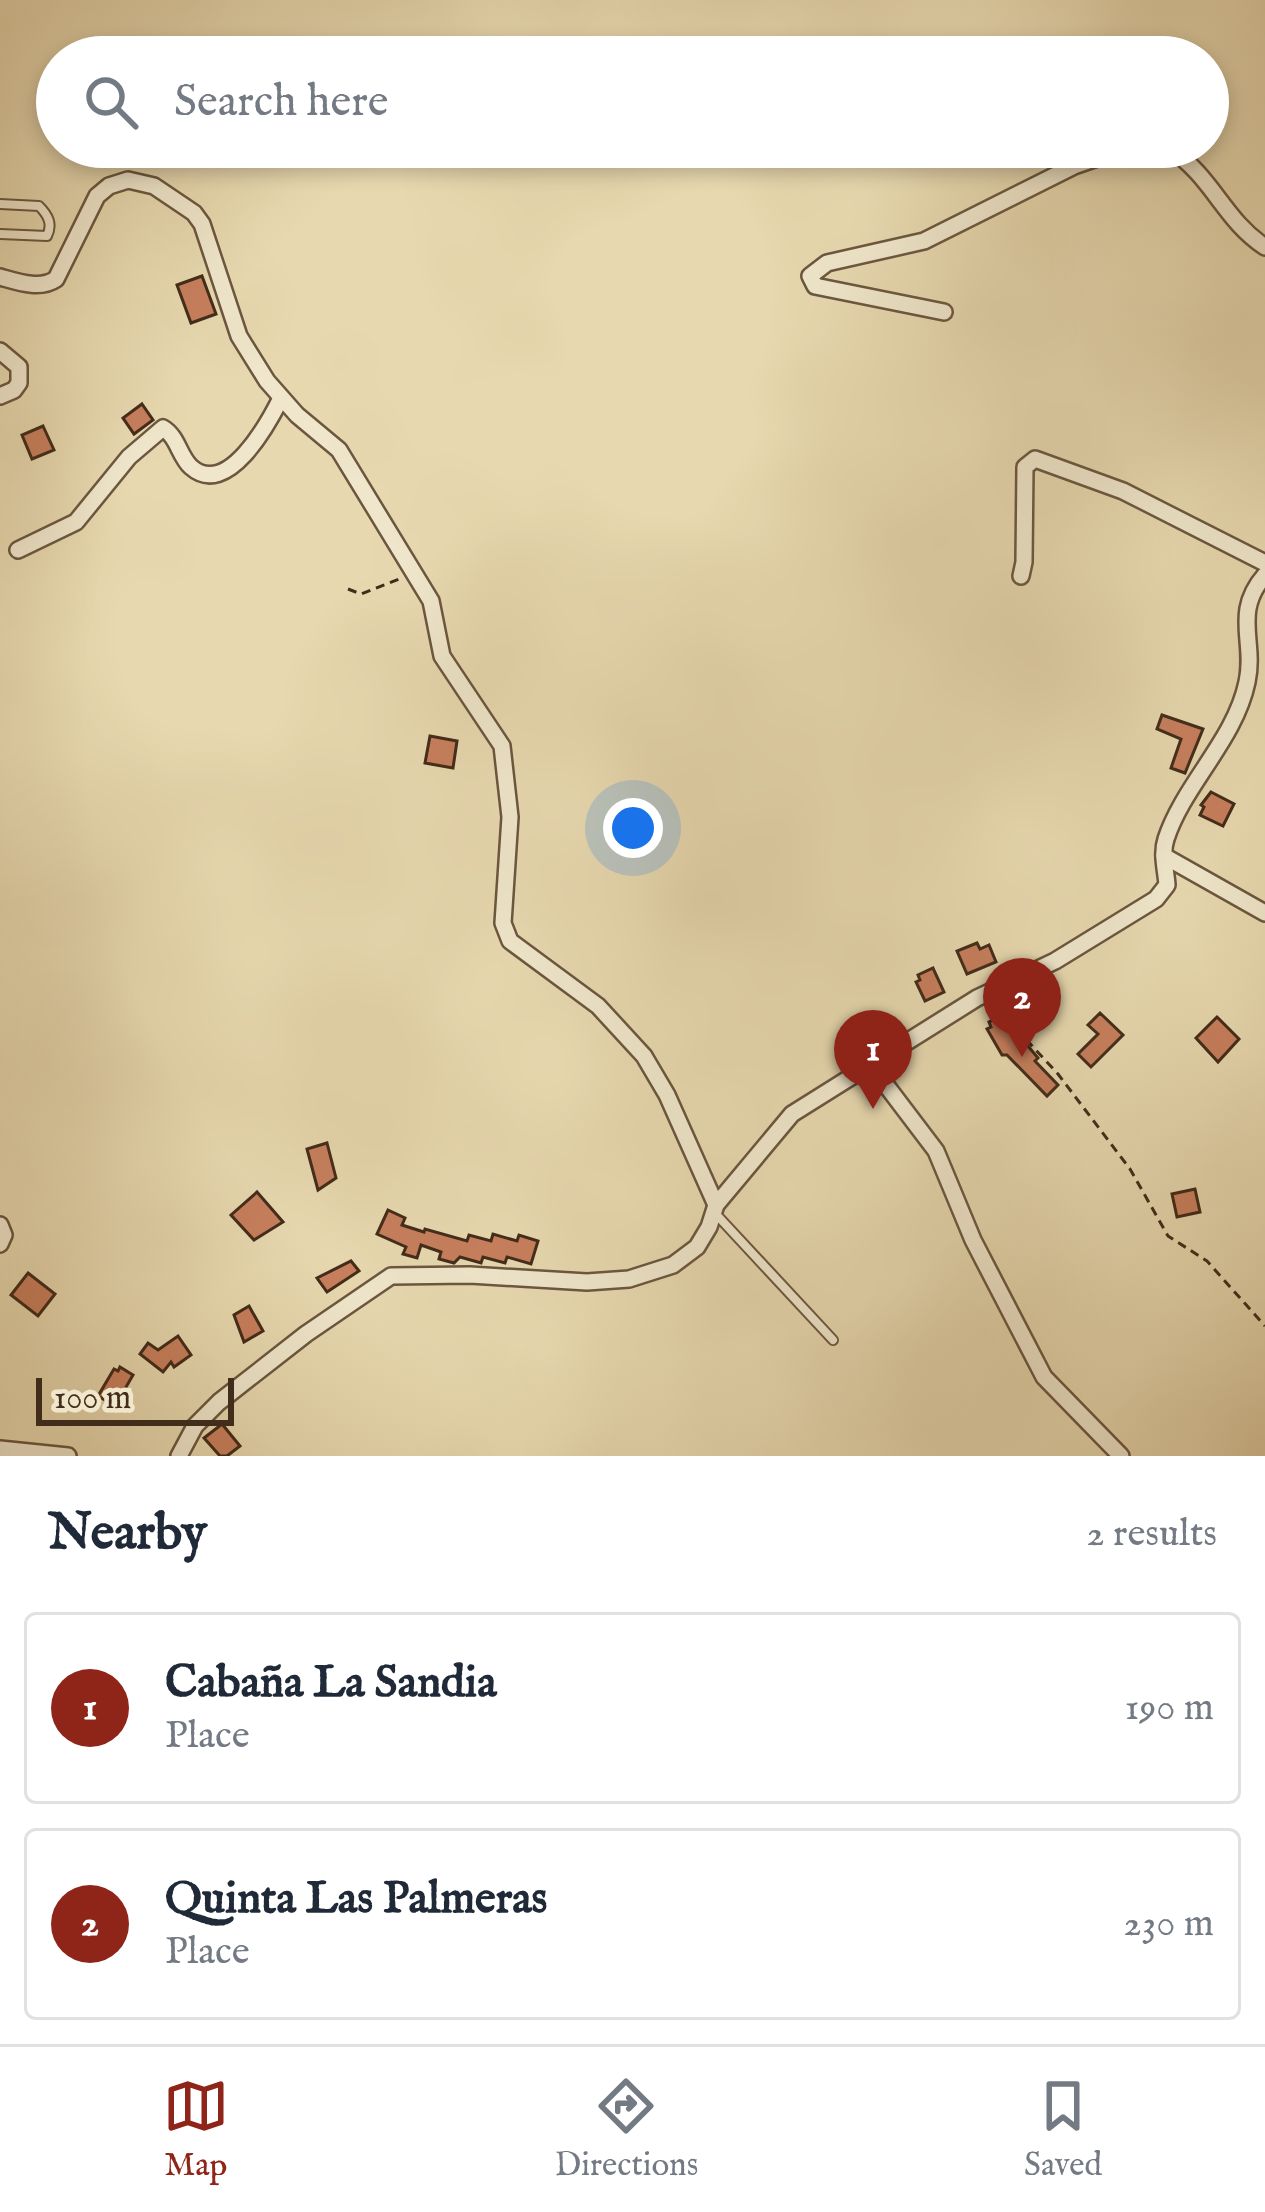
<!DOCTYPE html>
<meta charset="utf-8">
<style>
:root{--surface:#fff;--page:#f2f2f3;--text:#1f2937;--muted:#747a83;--line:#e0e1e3;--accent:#8f2418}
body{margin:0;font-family:"IM FELL English",serif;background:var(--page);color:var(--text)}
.scale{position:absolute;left:36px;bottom:30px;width:198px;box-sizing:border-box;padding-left:12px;border:6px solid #422c1a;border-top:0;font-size:33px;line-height:42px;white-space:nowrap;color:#422c1a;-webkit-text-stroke:9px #efe6cb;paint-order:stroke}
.you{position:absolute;left:633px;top:828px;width:42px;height:42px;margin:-30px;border:9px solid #fff;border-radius:50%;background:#1a73e8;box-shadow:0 0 0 18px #1a73e833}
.badge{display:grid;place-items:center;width:78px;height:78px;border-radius:50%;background:var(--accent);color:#fff;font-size:39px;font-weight:700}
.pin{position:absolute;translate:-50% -99px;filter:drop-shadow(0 3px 6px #0008)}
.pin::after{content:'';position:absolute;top:63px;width:42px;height:36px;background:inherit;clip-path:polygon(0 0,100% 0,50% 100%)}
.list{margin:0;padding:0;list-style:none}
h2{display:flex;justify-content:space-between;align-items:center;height:156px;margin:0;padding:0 48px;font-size:51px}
h2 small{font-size:39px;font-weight:400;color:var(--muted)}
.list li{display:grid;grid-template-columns:78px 1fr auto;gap:36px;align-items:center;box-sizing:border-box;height:192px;margin:0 24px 24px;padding:0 24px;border:3px solid var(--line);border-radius:12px}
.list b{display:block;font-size:45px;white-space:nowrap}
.list p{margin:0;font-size:39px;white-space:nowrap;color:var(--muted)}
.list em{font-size:39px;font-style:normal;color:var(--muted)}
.icon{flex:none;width:66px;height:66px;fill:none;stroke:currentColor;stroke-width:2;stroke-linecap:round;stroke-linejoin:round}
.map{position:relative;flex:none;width:1265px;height:1456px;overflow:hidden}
.search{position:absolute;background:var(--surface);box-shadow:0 6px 18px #0003;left:36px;right:36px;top:36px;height:132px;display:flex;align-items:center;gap:30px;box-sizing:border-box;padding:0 42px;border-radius:66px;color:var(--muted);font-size:45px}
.sheet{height:588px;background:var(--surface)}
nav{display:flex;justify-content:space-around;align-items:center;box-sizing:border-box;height:168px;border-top:3px solid var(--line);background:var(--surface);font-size:33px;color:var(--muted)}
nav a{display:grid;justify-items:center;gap:6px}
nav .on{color:var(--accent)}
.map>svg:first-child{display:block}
.building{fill:#c77f5d;stroke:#422c1a;stroke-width:3}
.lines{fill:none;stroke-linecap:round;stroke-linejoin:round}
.lane-casing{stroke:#6b573f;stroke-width:12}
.street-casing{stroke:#6b573f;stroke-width:20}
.path{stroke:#422c1a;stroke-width:3;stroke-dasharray:9 6;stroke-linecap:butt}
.lane{stroke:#efe6cb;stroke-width:8}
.street{stroke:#efe6cb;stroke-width:15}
</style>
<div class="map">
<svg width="1265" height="1456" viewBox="0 0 1265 1456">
<rect width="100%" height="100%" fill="#e7d8af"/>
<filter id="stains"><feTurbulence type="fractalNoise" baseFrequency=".00167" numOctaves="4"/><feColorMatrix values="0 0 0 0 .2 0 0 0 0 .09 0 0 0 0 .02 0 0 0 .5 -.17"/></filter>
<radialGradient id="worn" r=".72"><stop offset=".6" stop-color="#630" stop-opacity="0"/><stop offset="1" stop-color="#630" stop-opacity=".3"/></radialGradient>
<g class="building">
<path d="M 202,276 L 216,314 L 191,323 L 177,285 Z"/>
<path d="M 142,404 L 153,420 L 134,434 L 123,418 Z"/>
<path d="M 43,426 L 54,450 L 32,459 L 22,435 Z"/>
<path d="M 1162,715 L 1203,729 L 1185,773 L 1171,768 L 1181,739 L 1157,729 Z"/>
<path d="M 430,736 L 457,741 L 453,768 L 425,763 Z"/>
<path d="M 1211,792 L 1234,804 L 1223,826 L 1200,815 L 1204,807 L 1201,805 Z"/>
<path d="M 977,943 L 980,949 L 989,945 L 996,962 L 967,974 L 957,951 Z"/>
<path d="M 933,968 L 944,992 L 925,1001 L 916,982 L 920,980 L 918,975 Z"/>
<path d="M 1100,1013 L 1123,1035 L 1091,1067 L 1078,1054 L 1098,1034 L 1088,1025 Z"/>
<path d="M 1002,1015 L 1038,1058 L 1035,1061 L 1058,1085 L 1047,1096 L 1007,1055 L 1002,1055 L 987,1029 L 991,1027 L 989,1022 Z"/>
<path d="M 1217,1017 L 1239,1039 L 1218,1062 L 1196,1038 Z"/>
<path d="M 327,1143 L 336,1178 L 318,1190 L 307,1149 Z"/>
<path d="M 1195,1189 L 1200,1212 L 1177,1217 L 1172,1194 Z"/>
<path d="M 257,1192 L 283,1222 L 254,1240 L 231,1215 Z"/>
<path d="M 388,1210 L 405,1218 L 402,1225 L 424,1232 L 425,1229 L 467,1241 L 469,1235 L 491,1241 L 493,1234 L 517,1241 L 519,1235 L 538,1241 L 531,1264 L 507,1257 L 505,1263 L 483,1257 L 481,1263 L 460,1257 L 454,1263 L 439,1259 L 441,1252 L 421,1245 L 417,1258 L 403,1254 L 406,1247 L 377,1234 Z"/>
<path d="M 351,1261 L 359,1271 L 327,1292 L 317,1278 Z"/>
<path d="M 28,1273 L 55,1294 L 38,1316 L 11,1295 Z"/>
<path d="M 249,1306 L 263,1331 L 244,1342 L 234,1315 Z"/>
<path d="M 178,1336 L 191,1355 L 174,1367 L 171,1362 L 163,1372 L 140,1354 L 148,1343 L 158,1350 Z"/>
<path d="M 120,1367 L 133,1375 L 115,1406 L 98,1396 L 114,1369 L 118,1371 Z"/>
<path d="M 222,1424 L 240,1446 L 227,1456 L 220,1456 L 204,1438 Z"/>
</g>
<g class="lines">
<g class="lane-casing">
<g id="lane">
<path d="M 0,204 L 39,206 C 48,215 53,224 47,236 L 0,234"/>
<path d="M 714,1212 L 833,1340"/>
</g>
</g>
<g class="street-casing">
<g id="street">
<path d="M 1168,147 C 1214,178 1223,219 1265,247"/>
<path d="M 0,277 C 18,282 40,290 56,279 L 97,196 L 109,186 L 128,180 L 154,186 L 194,213 L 202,224 L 239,336 L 267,381 L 297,415 L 339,450 L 431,601 L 442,656 L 502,746 L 510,817 L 503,923 L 510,941 L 598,1006 L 644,1056 L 667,1095 L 716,1205"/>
<path d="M 944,312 L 815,286 L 810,276 L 827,263 L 924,241 L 1074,166 L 1129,147"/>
<path d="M 0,351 L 19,367 L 19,383 L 14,390 L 0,396"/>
<path d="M 18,550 L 76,522 L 129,457 L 163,428 C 178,437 179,456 191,467 C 227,499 268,424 281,398"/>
<path d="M 1021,576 L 1024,562 L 1025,467 L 1035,459 L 1123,491 L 1265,563"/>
<path d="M 1164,856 L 1265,913"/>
<path d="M 870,1064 L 936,1151 L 973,1240 L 1044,1377 L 1121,1456"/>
<path d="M 0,1225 L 4,1235 L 0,1244"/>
<path d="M 0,1449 L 68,1456"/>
<path d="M 179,1456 L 195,1426 L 219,1402 L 306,1334 L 391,1276 L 470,1275 L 587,1282 L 629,1279 L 673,1265 L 697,1247 L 709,1227 L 716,1205 L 792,1114 L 977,998 L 1055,961 L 1156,899 L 1167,885 C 1166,870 1161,854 1166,839 C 1184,784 1235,740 1247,682 C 1256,641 1232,613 1265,575"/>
</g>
</g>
<g class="path">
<path d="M 348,589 L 361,594 L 402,578"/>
<path d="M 1002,1002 L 1021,1034 L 1058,1074 L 1130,1169 L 1168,1236 L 1207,1261 L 1265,1326"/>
</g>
<use href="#lane" class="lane"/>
<use href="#street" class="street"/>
</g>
<rect width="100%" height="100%" filter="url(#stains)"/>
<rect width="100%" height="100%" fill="url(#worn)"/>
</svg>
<div class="scale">100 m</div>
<div class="you"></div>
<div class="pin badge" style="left:873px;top:1109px">1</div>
<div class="pin badge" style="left:1022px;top:1057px">2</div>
<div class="search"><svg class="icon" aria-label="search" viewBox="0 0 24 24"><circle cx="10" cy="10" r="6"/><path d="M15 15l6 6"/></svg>Search here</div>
</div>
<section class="sheet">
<h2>Nearby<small>2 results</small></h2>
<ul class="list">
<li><span class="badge">1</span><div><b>Cabaña La Sandia</b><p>Place</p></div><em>190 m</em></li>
<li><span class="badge">2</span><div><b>Quinta Las Palmeras</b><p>Place</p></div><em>230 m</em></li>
</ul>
</section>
<nav>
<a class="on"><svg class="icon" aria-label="map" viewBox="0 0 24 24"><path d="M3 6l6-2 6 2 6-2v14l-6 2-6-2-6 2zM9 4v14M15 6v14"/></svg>Map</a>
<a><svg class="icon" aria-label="directions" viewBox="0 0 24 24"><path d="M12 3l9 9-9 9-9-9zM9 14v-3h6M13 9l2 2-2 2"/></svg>Directions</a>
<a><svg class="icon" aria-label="saved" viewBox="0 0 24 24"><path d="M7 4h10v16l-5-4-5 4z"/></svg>Saved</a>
</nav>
